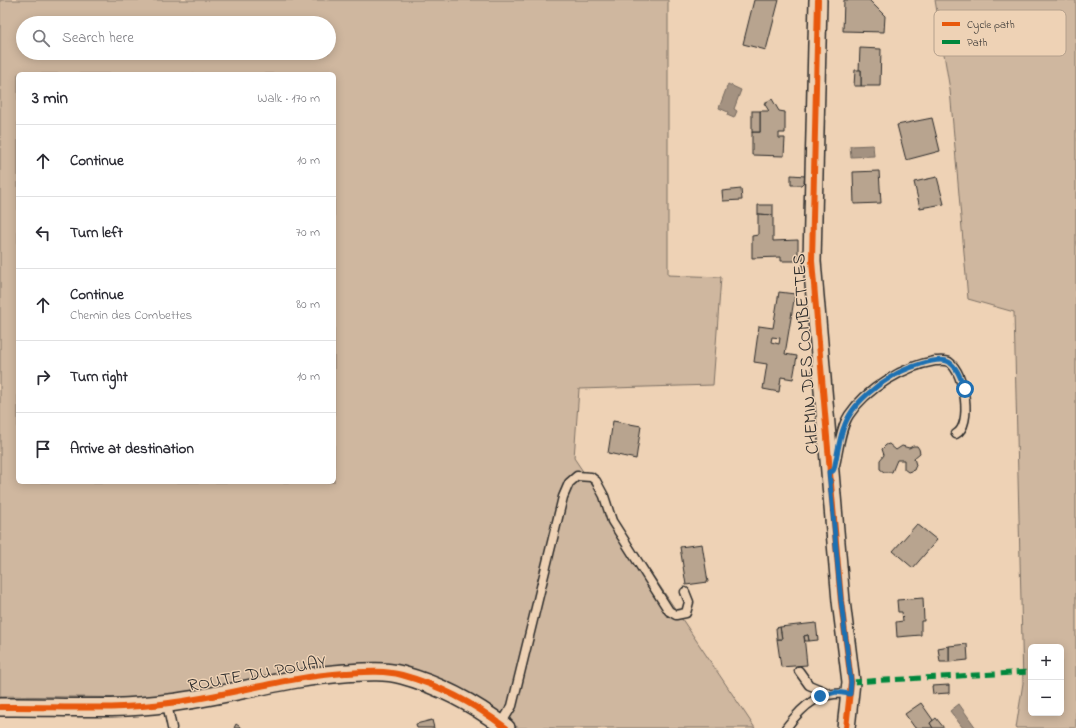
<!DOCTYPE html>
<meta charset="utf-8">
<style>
:root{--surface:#fff;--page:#f7f7f7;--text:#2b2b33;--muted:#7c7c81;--line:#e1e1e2}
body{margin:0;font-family:"Indie Flower",sans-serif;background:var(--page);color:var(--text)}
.controls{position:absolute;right:12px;bottom:12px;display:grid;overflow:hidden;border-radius:6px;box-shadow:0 2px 10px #0003}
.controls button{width:36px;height:36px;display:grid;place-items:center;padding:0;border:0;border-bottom:1px solid var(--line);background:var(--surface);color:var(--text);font:20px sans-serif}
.stop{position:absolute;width:12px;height:12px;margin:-9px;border:3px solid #1f6fb2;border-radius:50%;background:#fff}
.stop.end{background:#1f6fb2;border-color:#fff;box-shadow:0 1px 4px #0008}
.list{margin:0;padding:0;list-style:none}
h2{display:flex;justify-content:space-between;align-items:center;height:52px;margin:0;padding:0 16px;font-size:17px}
h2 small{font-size:13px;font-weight:400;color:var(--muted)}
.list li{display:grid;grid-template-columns:26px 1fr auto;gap:12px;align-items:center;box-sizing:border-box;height:72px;padding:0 16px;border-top:1px solid var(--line)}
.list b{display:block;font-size:15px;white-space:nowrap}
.list p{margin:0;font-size:13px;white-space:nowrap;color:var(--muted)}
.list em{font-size:13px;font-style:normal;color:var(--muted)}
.icon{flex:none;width:22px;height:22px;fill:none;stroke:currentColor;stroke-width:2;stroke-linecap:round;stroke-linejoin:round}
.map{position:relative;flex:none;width:1076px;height:728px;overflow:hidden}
.search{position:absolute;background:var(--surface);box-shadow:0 2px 10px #0003;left:16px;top:16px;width:320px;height:44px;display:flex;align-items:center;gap:10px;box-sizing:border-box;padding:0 14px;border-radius:22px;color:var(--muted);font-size:15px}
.panel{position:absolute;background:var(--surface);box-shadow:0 2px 10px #0003;left:16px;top:72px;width:320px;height:412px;border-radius:6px}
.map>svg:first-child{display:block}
.green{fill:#cfb79f;stroke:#7d7165;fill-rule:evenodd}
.water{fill:#a49281;stroke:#74695f}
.building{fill:#b8a48f;stroke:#2b2b2b;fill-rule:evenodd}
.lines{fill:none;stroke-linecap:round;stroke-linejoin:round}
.service-casing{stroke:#2b2b2b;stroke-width:11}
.minor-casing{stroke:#2b2b2b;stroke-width:20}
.service{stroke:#eed2b5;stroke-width:8}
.minor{stroke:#eed2b5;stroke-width:17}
.quiet{stroke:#00873e;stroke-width:5;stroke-dasharray:10 5;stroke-linecap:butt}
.cycleway-casing{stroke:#eed2b5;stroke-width:8}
.cycleway{stroke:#e8590c;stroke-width:6}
.route{stroke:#1f6fb2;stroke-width:5}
.labels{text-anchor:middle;stroke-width:3;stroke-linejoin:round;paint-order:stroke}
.street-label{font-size:18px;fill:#2b2b2b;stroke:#eed2b5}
.key{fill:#eed2b5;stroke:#b4a08c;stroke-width:1}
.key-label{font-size:11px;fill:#2b2b2b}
</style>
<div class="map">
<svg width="1076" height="728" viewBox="0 0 1076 728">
<rect width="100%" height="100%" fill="#eed2b5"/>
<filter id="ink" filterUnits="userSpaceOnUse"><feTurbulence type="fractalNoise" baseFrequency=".025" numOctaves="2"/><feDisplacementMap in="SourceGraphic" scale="8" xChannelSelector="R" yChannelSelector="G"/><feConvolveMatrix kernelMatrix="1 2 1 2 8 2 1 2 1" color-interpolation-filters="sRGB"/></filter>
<g filter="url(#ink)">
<g class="green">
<path d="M 0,0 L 668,0 L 668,275 L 721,277 L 713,385 L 579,389 L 574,458 L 755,728 L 519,728 L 459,690 L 407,668 L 341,664 L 149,698 L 0,696 ZM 23,23 L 329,23 L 329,53 L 23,53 ZM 18,74 L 334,74 L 334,482 L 18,482 Z"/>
<path d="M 935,0 L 1076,0 L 1076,728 L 1016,728 L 1023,683 L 1014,312 L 968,299 L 950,90 ZM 1031,647 L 1061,647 L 1061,713 L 1031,713 Z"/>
</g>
<g class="water">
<path d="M 728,84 L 741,90 L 734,109 L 737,111 L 734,118 L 727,115 L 728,112 L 719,108 Z"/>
<path d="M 873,145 L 874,156 L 851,157 L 850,146 Z"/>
<path d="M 959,704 L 976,728 L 963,728 L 950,711 Z"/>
</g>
<g class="building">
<path d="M 754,0 L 779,0 L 766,50 L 743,44 Z"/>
<path d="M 844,0 L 869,0 L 885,16 L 884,32 L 843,31 Z"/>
<path d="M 860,48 L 881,49 L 880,86 L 861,86 L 861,70 L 859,71 Z"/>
<path d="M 855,70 L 861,70 L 861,86 L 854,86 Z"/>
<path d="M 772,99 L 779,111 L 785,112 L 785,133 L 779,133 L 779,138 L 785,138 L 784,156 L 752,155 L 752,132 L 760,132 L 760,111 L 769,111 L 764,103 Z"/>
<rect x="752" y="111" width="8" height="21"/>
<path d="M 932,118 L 940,151 L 906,160 L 897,125 Z"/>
<path d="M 879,171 L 881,203 L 854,204 L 853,172 Z"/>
<path d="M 791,175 L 805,176 L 804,182 L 801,185 L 791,185 Z"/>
<path d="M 937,177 L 944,204 L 920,208 L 914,182 Z"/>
<path d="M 741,189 L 742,200 L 723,201 L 722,191 Z"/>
<path d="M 758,205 L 773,205 L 773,215 L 758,214 Z"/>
<path d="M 758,214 L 773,215 L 773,241 L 798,240 L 798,261 L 781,261 L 781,257 L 752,258 L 752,236 L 758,235 Z"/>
<path d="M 779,292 L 795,294 L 785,354 L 797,356 L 793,379 L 781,377 L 779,392 L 763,389 L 767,364 L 754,362 L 759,326 L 773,328 ZM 772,337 L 780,338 L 779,344 L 771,342 Z"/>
<path d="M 613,421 L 641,426 L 636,459 L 608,453 Z"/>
<path d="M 889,444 L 896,450 L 902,446 L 909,448 L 913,446 L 917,446 L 919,449 L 920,453 L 914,458 L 916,465 L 914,470 L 908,472 L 904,469 L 904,460 L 897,460 L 892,472 L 884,472 L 880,469 L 880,460 L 884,455 L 882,449 L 886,445 Z"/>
<path d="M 917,524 L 937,540 L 913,568 L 893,551 Z"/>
<path d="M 702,544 L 708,582 L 686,585 L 680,547 Z"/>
<path d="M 923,598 L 924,621 L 921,621 L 921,635 L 897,637 L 896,622 L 903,621 L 902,612 L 898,612 L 897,600 Z"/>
<path d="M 816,623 L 818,640 L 809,641 L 808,635 L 804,636 L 807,665 L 781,667 L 777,639 L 782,639 L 780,627 Z"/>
<path d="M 780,627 L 782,639 L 777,639 L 776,628 Z"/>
<path d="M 808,635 L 809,641 L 805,641 L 804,636 Z"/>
<path d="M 967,644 L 968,660 L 949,662 L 949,646 Z"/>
<path d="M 949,646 L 949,662 L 940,662 L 938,648 Z"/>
<path d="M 949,685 L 949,693 L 933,694 L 932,686 Z"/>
<path d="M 921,703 L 933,720 L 930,723 L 933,728 L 915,728 L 905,714 Z"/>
<path d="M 936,718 L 944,728 L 933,728 L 930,723 Z"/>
<path d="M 432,720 L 434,728 L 417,728 L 416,724 Z"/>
<path d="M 236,724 L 242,728 L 234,728 Z"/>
</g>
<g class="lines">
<g class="service-casing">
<g id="service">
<path d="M 835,465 C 839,449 840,429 849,415 C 866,389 904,366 935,361 C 939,361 945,360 949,362 C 965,373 973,425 956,434"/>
<path d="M 799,671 L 809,685 L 828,693"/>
<path d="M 167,704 L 172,728"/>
<path d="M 501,724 L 512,706 L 563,497 L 569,483 L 577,476 L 591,477 L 596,481 L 604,496 L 612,521 L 669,611 L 676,615 L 686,613 L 689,602 L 685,592"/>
<path d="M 786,728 C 804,704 819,691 850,694"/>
</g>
</g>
<g class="minor-casing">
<g id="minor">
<path d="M 818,0 L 812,261 L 841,601 L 851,682 L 846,728"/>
<path d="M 0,707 C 56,706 114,711 169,703 C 228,696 285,677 345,673 C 363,672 383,670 402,675 C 439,685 476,705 506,728"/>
</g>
</g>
<use href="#service" class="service"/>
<use href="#minor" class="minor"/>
<path class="quiet" d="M 851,682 L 1030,672"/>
<g class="cycleway-casing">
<g id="cycleway">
<path d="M 818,0 L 812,261 L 841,601 L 851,682 L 846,728"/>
<path d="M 0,707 C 56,706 114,711 169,703 C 228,696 285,677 345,673 C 363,672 383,670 402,675 C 439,685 476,705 506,728"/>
</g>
</g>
<use href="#cycleway" class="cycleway"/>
</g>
</g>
<g class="lines" filter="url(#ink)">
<path class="route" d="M 820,696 L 836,692 L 850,694 L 851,682 L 841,601 L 829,472 L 833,471 L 834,469 C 838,452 840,431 849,416 C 857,401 877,385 891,377 C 902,370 938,355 949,362 C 958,368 961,380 965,389"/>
</g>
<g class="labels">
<g class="street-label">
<text transform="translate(805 354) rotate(-94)" y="6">CHEMIN DES COMBETTES</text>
<text transform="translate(257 673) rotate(-10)" y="6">ROUTE DU POUAY</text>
</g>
</g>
<rect x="934" y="10" width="132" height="46" rx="6" class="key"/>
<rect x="942" y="22" width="18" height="4" fill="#e8590c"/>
<rect x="942" y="40" width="18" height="4" fill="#00873e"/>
<g class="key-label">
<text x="967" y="28">Cycle path</text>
<text x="967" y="46">Path</text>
</g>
</svg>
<div class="controls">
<button>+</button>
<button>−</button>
</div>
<div class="stop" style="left:965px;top:389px"></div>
<div class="stop end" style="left:820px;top:696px"></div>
<div class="search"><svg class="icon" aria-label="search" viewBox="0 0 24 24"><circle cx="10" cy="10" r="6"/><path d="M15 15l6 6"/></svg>Search here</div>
<section class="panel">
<h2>3 min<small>Walk · 170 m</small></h2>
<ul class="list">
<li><svg class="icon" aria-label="ahead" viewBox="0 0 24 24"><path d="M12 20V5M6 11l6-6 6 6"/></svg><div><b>Continue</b></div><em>10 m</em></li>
<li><svg class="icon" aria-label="left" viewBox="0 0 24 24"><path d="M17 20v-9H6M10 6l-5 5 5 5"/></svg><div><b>Turn left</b></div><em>70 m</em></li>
<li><svg class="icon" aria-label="ahead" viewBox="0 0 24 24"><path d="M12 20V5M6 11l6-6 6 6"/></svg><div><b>Continue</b><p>Chemin des Combettes</p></div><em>80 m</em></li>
<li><svg class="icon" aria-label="right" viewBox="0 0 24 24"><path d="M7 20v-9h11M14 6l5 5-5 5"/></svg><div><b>Turn right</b></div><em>10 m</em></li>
<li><svg class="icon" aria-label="arrive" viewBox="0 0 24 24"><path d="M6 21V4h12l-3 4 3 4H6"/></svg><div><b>Arrive at destination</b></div></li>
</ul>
</section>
</div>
